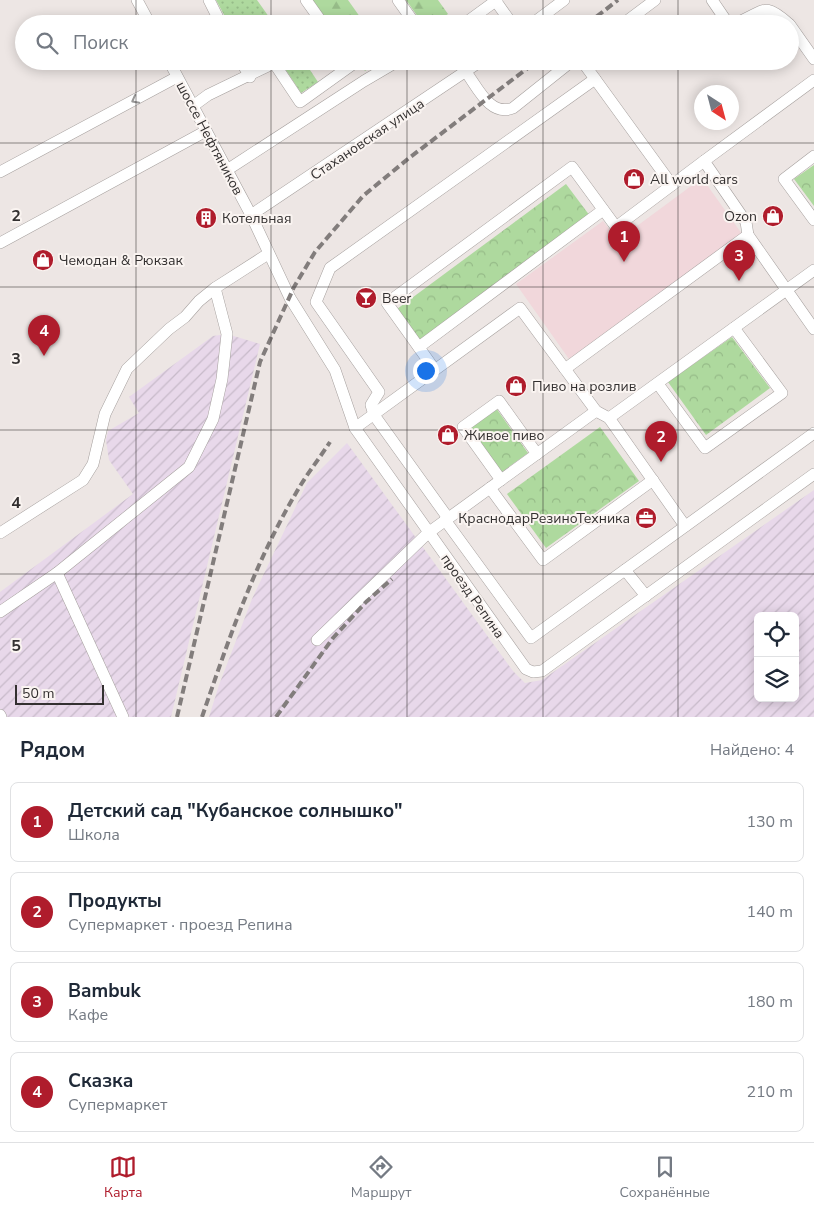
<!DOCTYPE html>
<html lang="ru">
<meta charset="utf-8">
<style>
:root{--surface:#fff;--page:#f2f2f3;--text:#1f2937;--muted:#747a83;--line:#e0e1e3;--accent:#af1c2c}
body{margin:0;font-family:"Nunito Sans",sans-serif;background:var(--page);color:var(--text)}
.controls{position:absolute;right:15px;bottom:15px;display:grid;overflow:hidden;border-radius:8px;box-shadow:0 2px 12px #0003}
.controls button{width:45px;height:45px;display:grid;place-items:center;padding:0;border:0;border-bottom:1px solid var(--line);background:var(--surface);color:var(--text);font:25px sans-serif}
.compass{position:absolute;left:694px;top:85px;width:45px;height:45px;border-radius:50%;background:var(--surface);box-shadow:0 2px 12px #0003;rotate:144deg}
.scale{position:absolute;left:15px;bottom:12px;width:89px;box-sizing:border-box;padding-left:5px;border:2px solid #333030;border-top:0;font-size:14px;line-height:18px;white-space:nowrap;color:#333030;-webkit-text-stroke:4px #faf4f1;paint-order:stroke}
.you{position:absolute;left:425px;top:370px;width:18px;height:18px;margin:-12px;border:4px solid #fff;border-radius:50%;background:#1a73e8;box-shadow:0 0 0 8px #1a73e833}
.badge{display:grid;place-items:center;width:32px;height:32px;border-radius:50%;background:var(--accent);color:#fff;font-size:16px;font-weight:700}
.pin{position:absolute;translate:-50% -41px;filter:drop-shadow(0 1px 2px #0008)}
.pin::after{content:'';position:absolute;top:26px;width:18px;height:15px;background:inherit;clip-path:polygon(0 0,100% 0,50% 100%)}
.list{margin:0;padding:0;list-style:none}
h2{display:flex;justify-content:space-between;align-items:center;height:65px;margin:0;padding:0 20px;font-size:21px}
h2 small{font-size:16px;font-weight:400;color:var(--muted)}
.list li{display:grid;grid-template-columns:32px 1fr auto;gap:15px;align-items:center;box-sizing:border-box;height:80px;margin:0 10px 10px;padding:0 10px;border:1px solid var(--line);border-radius:8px}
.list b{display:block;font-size:19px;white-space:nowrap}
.list p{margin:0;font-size:16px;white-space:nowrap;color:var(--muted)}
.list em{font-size:16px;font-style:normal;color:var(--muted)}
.icon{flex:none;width:28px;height:28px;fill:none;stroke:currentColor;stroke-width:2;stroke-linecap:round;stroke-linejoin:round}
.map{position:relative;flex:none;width:814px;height:717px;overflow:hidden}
.search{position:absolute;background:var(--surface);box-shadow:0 2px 12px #0003;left:15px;right:15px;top:15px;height:55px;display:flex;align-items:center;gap:12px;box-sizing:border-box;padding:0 18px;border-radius:28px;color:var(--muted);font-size:19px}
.sheet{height:425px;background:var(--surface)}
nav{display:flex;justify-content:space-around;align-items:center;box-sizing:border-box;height:70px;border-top:1px solid var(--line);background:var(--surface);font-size:14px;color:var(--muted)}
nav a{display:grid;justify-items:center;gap:2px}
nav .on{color:var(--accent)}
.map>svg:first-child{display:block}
.industrial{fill:url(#industrial-furrows);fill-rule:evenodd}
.education{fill:#f1d7db}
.grass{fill:url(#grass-dots)}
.forest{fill:url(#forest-firs)}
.park{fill:url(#park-crowns)}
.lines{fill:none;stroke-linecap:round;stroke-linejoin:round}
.minor-casing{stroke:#a6a09e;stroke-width:12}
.minor{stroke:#fff;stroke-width:11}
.rail{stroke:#827d7c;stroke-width:4;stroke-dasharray:8 4;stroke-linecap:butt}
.oneway{stroke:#999898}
.grid{fill:none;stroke:#333030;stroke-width:1;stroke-opacity:0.55}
.labels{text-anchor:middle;stroke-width:4;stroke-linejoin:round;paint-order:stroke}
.street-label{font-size:14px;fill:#333030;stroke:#faf4f1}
.poi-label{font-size:14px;fill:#333030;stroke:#faf4f1;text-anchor:start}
.grid-label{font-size:16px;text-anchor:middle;font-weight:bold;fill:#333030;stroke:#faf4f1;stroke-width:4;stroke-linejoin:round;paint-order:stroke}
</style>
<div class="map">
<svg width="814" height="717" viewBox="0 0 814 717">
<defs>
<pattern id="industrial-furrows" width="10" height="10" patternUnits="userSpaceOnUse" patternTransform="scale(1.25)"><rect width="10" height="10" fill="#e8d8ea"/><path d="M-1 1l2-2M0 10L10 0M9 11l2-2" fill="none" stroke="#c7bac9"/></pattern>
<pattern id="grass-dots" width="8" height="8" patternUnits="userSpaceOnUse" patternTransform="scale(1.25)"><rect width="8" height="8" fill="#aed99e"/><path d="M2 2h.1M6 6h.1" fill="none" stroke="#96bb88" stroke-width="1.8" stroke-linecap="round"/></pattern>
<pattern id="forest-firs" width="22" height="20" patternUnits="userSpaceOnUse" patternTransform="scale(1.25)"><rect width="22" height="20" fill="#aed99e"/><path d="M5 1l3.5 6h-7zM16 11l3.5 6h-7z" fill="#96bb88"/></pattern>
<pattern id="park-crowns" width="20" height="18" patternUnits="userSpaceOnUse" patternTransform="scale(1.25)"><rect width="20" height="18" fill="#aed99e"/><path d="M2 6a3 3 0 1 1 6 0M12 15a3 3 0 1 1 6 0" fill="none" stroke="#96bb88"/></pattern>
</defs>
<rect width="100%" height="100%" fill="#ede6e4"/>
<g class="industrial">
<path d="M 227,334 L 260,344 L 171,717 L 0,717 L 0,592 L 133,494 L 109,460 L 106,440 L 108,431 L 139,413 L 129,397 L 213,336 Z"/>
<path d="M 347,443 L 513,671 L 525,683 L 542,680 L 814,490 L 814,717 L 209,717 L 219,685 L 252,599 L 307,483 ZM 758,616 L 795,616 L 795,698 L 758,698 Z"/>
</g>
<path class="education" d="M 702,178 L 742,234 L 569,359 L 516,284 L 603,221 L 618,240 Z"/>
<g class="grass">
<path d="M 216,0 L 257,0 L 274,24 L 229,24 Z"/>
<path d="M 280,61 L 304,61 L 318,82 L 301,93 Z"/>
</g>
<g class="forest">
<path d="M 312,0 L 348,0 L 365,24 L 330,24 Z"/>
<path d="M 406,0 L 438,0 L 448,14 L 434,24 L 423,24 Z"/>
<path d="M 358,61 L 378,61 L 365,71 Z"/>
</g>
<g class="park">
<path d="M 814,165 L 814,206 L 794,179 Z"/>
<path d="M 566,184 L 590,216 L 421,341 L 397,309 Z"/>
<path d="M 732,337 L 770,388 L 706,435 L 668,382 Z"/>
<path d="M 496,408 L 528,453 L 502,472 L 470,428 Z"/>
<path d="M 600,427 L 639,481 L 546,548 L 507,494 Z"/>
</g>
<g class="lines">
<g class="minor-casing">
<g id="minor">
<path d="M 137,0 L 150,24"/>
<path d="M 209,0 L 221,24"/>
<path d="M 306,0 L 323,24"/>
<path d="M 398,0 L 415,24"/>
<path d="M 495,0 L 512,24"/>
<path d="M 712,0 L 727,22 L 732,24"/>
<path d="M 464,24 L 497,0"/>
<path d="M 532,24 L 564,0"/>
<path d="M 623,24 L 655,0"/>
<path d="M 734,24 C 765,12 763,0 789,24"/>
<path d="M 790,25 L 814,59"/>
<path d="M 169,61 L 251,215 L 290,298 L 335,370 L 355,428 L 526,669 L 533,672 L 542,671 L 814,474"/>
<path d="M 241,61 L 250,77"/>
<path d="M 466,72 C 478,88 490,117 513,108 L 572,61"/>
<path d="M 814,80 L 704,161 L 746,222 L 748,235 L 814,329"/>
<path d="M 193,106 L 208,95 L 274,63 L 300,102 L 353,64"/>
<path d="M 814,156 L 784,179 L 814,220"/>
<path d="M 227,170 L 364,81 L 398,61"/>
<path d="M 0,172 L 177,77"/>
<path d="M 672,185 L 704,161"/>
<path d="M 251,215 L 481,61"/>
<path d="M 0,243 L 206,131"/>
<path d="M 419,347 L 603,210"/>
<path d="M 565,369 L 748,235"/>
<path d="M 435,370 L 387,303 L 572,167 L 616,227 L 672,185 L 582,61"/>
<path d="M 658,384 L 705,448 L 782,393 L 734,328"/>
<path d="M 609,418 L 814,270"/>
<path d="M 355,428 L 520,308 L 596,411 L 609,418 L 685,526"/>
<path d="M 501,480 L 463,427 L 499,401 L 537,454"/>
<path d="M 490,488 L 543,560 L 653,480"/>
<path d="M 448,518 L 374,415 L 371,405 L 379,392 L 316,302 L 330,268 L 595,79"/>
<path d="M 445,520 L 531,638 L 814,433"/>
<path d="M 0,533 L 83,480 L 93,464 L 105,414 L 127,369 L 169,329 L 185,317 L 199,301 L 215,288 L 268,254"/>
<path d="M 625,570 L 646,596"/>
<path d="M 57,573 L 123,717"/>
<path d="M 0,612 L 57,573 L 189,467 L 213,419 L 222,379 L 227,334 L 215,288"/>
<path d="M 317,640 L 428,533 L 596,411"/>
<path d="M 0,715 L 1,717"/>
</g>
</g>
<use href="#minor" class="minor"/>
<g class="rail">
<path d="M 587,24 L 618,0"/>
<path d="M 177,717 L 260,362 L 294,287 L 315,252 L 363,196 L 409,158 L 537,61"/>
<path d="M 202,717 C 228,641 255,562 296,493 C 306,475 319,459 330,442"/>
<path d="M 276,717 L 333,638 L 366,602 L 392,579"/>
</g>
</g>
<defs><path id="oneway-chevron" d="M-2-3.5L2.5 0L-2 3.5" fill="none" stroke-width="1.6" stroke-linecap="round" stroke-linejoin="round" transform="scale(1.25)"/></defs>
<use class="oneway" href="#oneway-chevron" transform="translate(135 100) rotate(152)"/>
<path class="grid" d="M 136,0 L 136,24M 271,0 L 271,24M 407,0 L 407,24M 543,0 L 543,24M 678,0 L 678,24M 136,61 L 136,717M 271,61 L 271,717M 407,61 L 407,717M 543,61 L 543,717M 678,61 L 678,717M 0,143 L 814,143M 0,287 L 814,287M 0,430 L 814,430M 0,574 L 814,574"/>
<defs>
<g id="shop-disc" transform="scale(1.125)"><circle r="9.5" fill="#af1c2c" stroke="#faf4f1"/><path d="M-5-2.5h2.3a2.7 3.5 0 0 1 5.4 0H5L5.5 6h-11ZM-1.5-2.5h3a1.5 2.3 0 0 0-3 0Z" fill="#fff"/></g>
<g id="building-disc" transform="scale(1.125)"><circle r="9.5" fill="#af1c2c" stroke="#faf4f1"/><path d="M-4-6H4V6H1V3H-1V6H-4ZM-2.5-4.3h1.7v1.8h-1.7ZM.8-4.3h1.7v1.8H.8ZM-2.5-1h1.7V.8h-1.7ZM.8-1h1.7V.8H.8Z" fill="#fff"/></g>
<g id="bar-disc" transform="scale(1.125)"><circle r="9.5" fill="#af1c2c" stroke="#faf4f1"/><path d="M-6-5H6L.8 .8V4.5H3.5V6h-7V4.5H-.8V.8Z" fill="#fff"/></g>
<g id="office-disc" transform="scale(1.125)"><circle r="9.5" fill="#af1c2c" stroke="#faf4f1"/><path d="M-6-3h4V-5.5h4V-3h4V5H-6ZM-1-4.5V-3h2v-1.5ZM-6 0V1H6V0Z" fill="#fff"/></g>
</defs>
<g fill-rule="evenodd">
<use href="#shop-disc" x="634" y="179"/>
<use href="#shop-disc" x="773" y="216"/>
<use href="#building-disc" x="206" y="218"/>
<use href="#shop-disc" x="43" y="260"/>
<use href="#bar-disc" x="366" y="298"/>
<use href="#shop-disc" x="516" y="386"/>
<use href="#shop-disc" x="448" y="435"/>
<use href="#office-disc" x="646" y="518"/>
</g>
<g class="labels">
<g class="street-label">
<text transform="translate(210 138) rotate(62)" y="5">шоссе Нефтяников</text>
<text transform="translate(367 139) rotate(-34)" y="5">Стахановская улица</text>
<text transform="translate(473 596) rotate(55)" y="5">проезд Репина</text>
</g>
<g class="poi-label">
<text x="650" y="184">All world cars</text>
<text x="757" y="221" text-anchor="end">Ozon</text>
<text x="222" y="223">Котельная</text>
<text x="59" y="265">Чемодан &amp; Рюкзак</text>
<text x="382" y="303">Beer</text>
<text x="532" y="391">Пиво на розлив</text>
<text x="464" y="440">Живое пиво</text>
<text x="630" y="523" text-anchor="end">КраснодарРезиноТехника</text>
</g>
</g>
<g class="grid-label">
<text x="16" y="221">2</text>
<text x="16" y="364">3</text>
<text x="16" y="508">4</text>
<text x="16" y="651">5</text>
</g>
</svg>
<div class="controls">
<button><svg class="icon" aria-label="locate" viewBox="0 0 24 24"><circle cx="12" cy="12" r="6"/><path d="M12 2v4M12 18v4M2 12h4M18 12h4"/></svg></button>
<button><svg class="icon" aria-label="layers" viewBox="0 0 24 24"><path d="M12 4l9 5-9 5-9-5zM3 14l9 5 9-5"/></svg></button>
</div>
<svg class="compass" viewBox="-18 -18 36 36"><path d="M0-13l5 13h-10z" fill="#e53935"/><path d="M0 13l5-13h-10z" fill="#747a83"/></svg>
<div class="scale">50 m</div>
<div class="you"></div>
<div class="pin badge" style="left:624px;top:262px">1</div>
<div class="pin badge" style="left:661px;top:462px">2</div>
<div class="pin badge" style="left:739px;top:281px">3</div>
<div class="pin badge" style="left:44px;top:356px">4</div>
<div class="search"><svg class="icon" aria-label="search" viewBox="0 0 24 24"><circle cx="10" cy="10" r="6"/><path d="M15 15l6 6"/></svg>Поиск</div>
</div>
<section class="sheet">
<h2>Рядом<small>Найдено: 4</small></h2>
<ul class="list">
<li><span class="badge">1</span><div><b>Детский сад &quot;Кубанское солнышко&quot;</b><p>Школа</p></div><em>130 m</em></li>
<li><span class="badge">2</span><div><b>Продукты</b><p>Супермаркет · проезд Репина</p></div><em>140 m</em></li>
<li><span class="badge">3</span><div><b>Bambuk</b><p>Кафе</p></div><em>180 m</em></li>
<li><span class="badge">4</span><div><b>Сказка</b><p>Супермаркет</p></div><em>210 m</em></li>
</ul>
</section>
<nav>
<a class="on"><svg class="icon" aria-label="map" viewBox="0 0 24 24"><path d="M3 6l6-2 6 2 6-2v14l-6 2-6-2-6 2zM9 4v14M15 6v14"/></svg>Карта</a>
<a><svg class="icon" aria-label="directions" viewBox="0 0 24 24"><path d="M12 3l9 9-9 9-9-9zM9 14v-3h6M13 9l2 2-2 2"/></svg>Маршрут</a>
<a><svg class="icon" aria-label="saved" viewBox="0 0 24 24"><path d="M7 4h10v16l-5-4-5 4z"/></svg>Сохранённые</a>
</nav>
